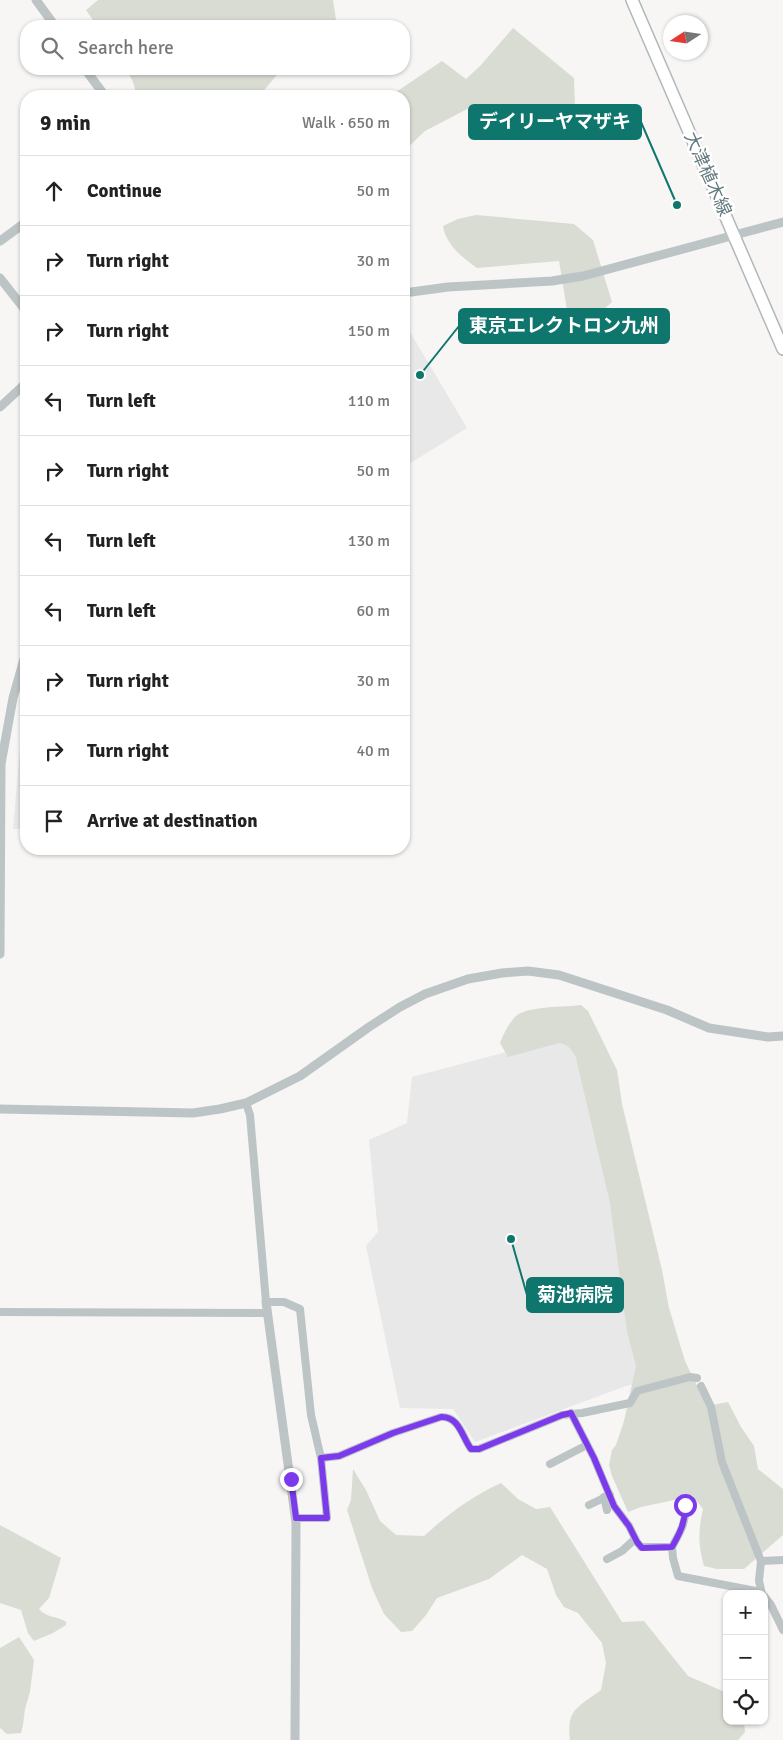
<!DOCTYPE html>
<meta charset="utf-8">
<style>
:root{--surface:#fff;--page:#f2f2f2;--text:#222;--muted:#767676;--line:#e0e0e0}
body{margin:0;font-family:Signika,"Noto Sans JP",sans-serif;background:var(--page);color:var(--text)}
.controls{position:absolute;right:15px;bottom:15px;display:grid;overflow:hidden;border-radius:10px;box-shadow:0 1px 4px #0004}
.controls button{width:45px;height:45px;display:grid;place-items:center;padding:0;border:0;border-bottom:1px solid var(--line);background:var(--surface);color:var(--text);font:25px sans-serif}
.compass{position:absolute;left:663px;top:15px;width:45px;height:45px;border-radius:50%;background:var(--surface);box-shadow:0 1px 4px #0004;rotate:258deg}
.stop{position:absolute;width:15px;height:15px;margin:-11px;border:4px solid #7c3aed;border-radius:50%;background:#fff}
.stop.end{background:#7c3aed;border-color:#fff;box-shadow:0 1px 5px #0008}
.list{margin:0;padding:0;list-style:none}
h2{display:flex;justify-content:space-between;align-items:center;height:65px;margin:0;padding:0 20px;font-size:21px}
h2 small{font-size:16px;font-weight:400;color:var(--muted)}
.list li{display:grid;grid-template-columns:32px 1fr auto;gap:15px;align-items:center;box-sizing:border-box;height:70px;padding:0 20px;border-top:1px solid var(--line)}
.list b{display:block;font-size:19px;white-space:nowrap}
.list em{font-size:16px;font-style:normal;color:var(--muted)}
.icon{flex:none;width:28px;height:28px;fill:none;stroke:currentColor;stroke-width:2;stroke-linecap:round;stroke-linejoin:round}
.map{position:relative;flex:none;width:783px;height:1740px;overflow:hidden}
.search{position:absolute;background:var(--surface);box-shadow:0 1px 4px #0004;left:20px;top:20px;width:390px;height:55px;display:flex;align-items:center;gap:12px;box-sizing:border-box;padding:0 18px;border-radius:20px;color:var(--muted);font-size:19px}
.panel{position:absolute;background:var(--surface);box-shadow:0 1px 4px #0004;left:20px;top:90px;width:390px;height:765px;border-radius:20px}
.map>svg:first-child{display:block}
.built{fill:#e7e8e7}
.green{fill:#d8dcd3}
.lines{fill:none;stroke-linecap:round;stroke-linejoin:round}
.primary-casing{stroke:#b1b8ba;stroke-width:14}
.minor{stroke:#bdc4c6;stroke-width:8}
.tertiary{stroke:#bdc4c6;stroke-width:9}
.primary{stroke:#fff;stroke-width:11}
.route{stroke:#7c3aed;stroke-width:6}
.labels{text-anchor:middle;stroke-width:5;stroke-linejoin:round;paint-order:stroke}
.street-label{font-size:18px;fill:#62797e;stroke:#fff}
.leader{fill:none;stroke:#0f766e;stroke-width:2}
.callout-dot{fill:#0f766e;stroke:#fff;stroke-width:2}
.callout{fill:#0f766e;stroke:#0f766e;stroke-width:2}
.callout-label{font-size:19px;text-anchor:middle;font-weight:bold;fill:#fff}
</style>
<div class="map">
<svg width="783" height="1740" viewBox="0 0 783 1740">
<rect width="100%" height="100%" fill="#f7f6f4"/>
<g class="built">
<path d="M 404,322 L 467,428 L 404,467 Z"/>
<path d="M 26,707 L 26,829 L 13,829 L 22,726 Z"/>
<path d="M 596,1028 L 685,1373 L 626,1386 L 475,1442 L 453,1409 L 400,1408 L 366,1246 L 378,1232 L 369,1140 L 407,1123 L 412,1077 Z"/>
</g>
<g class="green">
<path d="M 98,0 L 333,0 L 337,26 L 97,26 L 86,10 Z"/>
<path d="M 513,28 L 574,78 L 575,107 L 471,107 L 425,131 L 404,151 L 404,96 L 390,96 L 442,61 L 466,79 L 480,66 Z"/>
<path d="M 126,69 L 282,69 L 259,96 L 137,96 L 133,82 Z"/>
<path d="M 476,215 L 574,224 L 593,240 L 612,302 L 588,324 L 568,316 L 559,261 L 477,268 C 462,257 446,245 443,226 L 458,219 Z"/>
<path d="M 581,1005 L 588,1011 L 617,1070 L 622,1104 L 662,1270 L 669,1308 L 685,1361 L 707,1406 L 728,1402 L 741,1427 L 754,1446 L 758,1469 L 783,1489 L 783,1535 L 744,1569 L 717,1569 L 704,1566 C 698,1544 698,1531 703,1509 L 693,1496 L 641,1507 L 628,1512 L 612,1476 L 609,1465 L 612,1450 L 616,1445 L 624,1421 L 636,1366 L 627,1331 L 610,1203 L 576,1058 C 573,1050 568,1044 559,1043 L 508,1057 L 500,1043 C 504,1033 509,1023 516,1016 C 527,1006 566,1007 581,1005 Z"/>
<path d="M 353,1469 L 366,1490 L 380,1521 L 396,1535 L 424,1536 C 447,1515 472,1496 501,1483 L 518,1499 L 536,1509 L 550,1507 L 622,1622 L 644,1621 L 688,1676 L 727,1693 L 727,1721 L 744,1721 L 745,1732 L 738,1740 L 570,1740 C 566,1708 579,1707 601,1690 L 606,1663 L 602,1643 L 578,1613 L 564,1607 L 556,1595 L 547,1569 L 522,1555 L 489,1579 L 437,1598 L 426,1615 L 412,1631 L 401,1632 L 384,1614 L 372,1588 L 347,1510 L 351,1500 Z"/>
<path d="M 0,1525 L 61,1558 L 49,1598 L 39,1609 C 46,1618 58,1616 66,1622 L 66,1625 L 53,1633 L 34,1641 L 28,1633 L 21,1610 L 0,1603 Z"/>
<path d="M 19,1637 L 34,1660 L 30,1692 L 25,1709 L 23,1725 L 21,1733 L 7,1734 L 0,1728 L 0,1648 Z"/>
</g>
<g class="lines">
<g class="primary-casing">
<path id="primary" d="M 632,0 L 783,349"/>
</g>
<g class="minor">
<path d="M 246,1103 L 250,1115 L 266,1302 L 284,1302 L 300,1309 L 311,1415 L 321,1458 L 339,1456 L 393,1433 L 441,1417 C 459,1416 462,1436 471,1449 L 479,1449 L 562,1415 L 582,1413 L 630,1403 L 637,1391 L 690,1377 L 697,1378"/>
<path d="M 0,1312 L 267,1313"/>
<path d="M 701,1386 L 711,1407 L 722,1462 L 761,1561 L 759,1581 L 762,1594"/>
<path d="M 571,1413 L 594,1458 L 614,1506 L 629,1526 L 637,1542 L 641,1547 L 672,1547 L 673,1558 L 678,1576 L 761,1592"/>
<path d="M 550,1464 L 587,1445"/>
<path d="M 604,1497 L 607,1510"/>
<path d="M 589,1505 L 610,1495"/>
<path d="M 296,1518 L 327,1518 L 321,1458"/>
<path d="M 672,1547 C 680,1533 687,1521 685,1505"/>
<path d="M 607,1559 L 622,1551 L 635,1539"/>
<path d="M 761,1561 L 783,1560"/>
<path d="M 764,1596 L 771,1605 L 783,1630"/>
</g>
<g class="tertiary">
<path d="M 36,0 L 55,26"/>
<path d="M 85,69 L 105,96"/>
<path d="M 0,241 L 26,222"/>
<path d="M 0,278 L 26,311"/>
<path d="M 404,293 L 448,287 L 552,281 L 583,276 L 783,222"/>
<path d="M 0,407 L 26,383"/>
<path d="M 0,954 L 1,764 L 13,698 L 26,652"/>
<path d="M 0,1109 L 193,1113 L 220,1109 L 246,1103 L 300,1076 L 369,1027 L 400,1007 L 425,994 L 468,979 L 502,973 L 528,971 L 559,975 L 667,1010 L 709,1028 L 768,1037 L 783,1036"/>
<path d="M 266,1302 L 296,1523 L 295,1740"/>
</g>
<use href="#primary" class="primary"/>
</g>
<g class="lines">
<path class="route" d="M 291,1479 L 296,1518 L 327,1518 L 321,1458 L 339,1456 L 393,1433 L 441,1417 C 459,1416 462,1437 471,1449 L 479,1449 L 562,1415 L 571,1413 L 594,1458 L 614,1506 L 629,1526 L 637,1542 L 642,1548 L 672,1547 C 680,1533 686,1521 685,1505"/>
</g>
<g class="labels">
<g class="street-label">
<text transform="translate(708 174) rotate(66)" y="6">大津植木線</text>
</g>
</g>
<path class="leader" d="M677 205L641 122M420 375L459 326M511 1239L527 1295"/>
<g class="callout-dot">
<circle cx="677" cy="205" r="5"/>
<circle cx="420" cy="375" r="5"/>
<circle cx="511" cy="1239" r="5"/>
</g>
<g class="callout">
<rect x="469" y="105" width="172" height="34" rx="5"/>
<rect x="459" y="309" width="210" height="34" rx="5"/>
<rect x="527" y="1278" width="96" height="34" rx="5"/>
</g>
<g class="callout-label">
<text x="555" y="128">デイリーヤマザキ</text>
<text x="564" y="332">東京エレクトロン九州</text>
<text x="575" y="1301">菊池病院</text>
</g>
</svg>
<div class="controls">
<button>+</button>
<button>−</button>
<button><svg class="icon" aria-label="locate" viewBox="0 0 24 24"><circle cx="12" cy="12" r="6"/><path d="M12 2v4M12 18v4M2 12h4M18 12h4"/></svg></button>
</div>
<svg class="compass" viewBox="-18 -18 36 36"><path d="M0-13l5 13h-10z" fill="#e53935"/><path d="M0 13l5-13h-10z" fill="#767676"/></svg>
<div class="stop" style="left:685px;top:1505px"></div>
<div class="stop end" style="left:291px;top:1479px"></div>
<div class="search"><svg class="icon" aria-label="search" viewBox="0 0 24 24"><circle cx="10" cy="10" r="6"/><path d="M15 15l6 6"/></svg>Search here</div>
<section class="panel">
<h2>9 min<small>Walk · 650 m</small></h2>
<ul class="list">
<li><svg class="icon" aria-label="ahead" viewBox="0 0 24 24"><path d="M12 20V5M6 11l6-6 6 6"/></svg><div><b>Continue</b></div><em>50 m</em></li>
<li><svg class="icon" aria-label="right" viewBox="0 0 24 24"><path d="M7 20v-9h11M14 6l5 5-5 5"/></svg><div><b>Turn right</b></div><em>30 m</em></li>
<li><svg class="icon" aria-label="right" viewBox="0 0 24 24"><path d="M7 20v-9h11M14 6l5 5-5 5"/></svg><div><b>Turn right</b></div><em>150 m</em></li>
<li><svg class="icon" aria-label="left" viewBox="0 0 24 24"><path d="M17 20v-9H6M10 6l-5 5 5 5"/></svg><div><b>Turn left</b></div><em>110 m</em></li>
<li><svg class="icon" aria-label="right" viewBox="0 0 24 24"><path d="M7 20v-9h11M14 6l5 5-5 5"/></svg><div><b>Turn right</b></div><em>50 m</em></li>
<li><svg class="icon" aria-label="left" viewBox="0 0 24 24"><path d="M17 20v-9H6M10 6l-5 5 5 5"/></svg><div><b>Turn left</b></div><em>130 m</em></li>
<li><svg class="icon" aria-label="left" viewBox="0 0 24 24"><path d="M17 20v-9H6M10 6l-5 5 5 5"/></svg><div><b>Turn left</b></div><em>60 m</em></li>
<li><svg class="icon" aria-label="right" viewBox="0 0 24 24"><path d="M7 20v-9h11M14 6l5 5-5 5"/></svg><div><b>Turn right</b></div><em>30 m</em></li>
<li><svg class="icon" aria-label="right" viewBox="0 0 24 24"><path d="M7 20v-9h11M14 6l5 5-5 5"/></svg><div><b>Turn right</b></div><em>40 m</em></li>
<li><svg class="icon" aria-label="arrive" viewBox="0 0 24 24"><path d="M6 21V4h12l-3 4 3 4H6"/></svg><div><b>Arrive at destination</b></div></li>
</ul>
</section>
</div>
